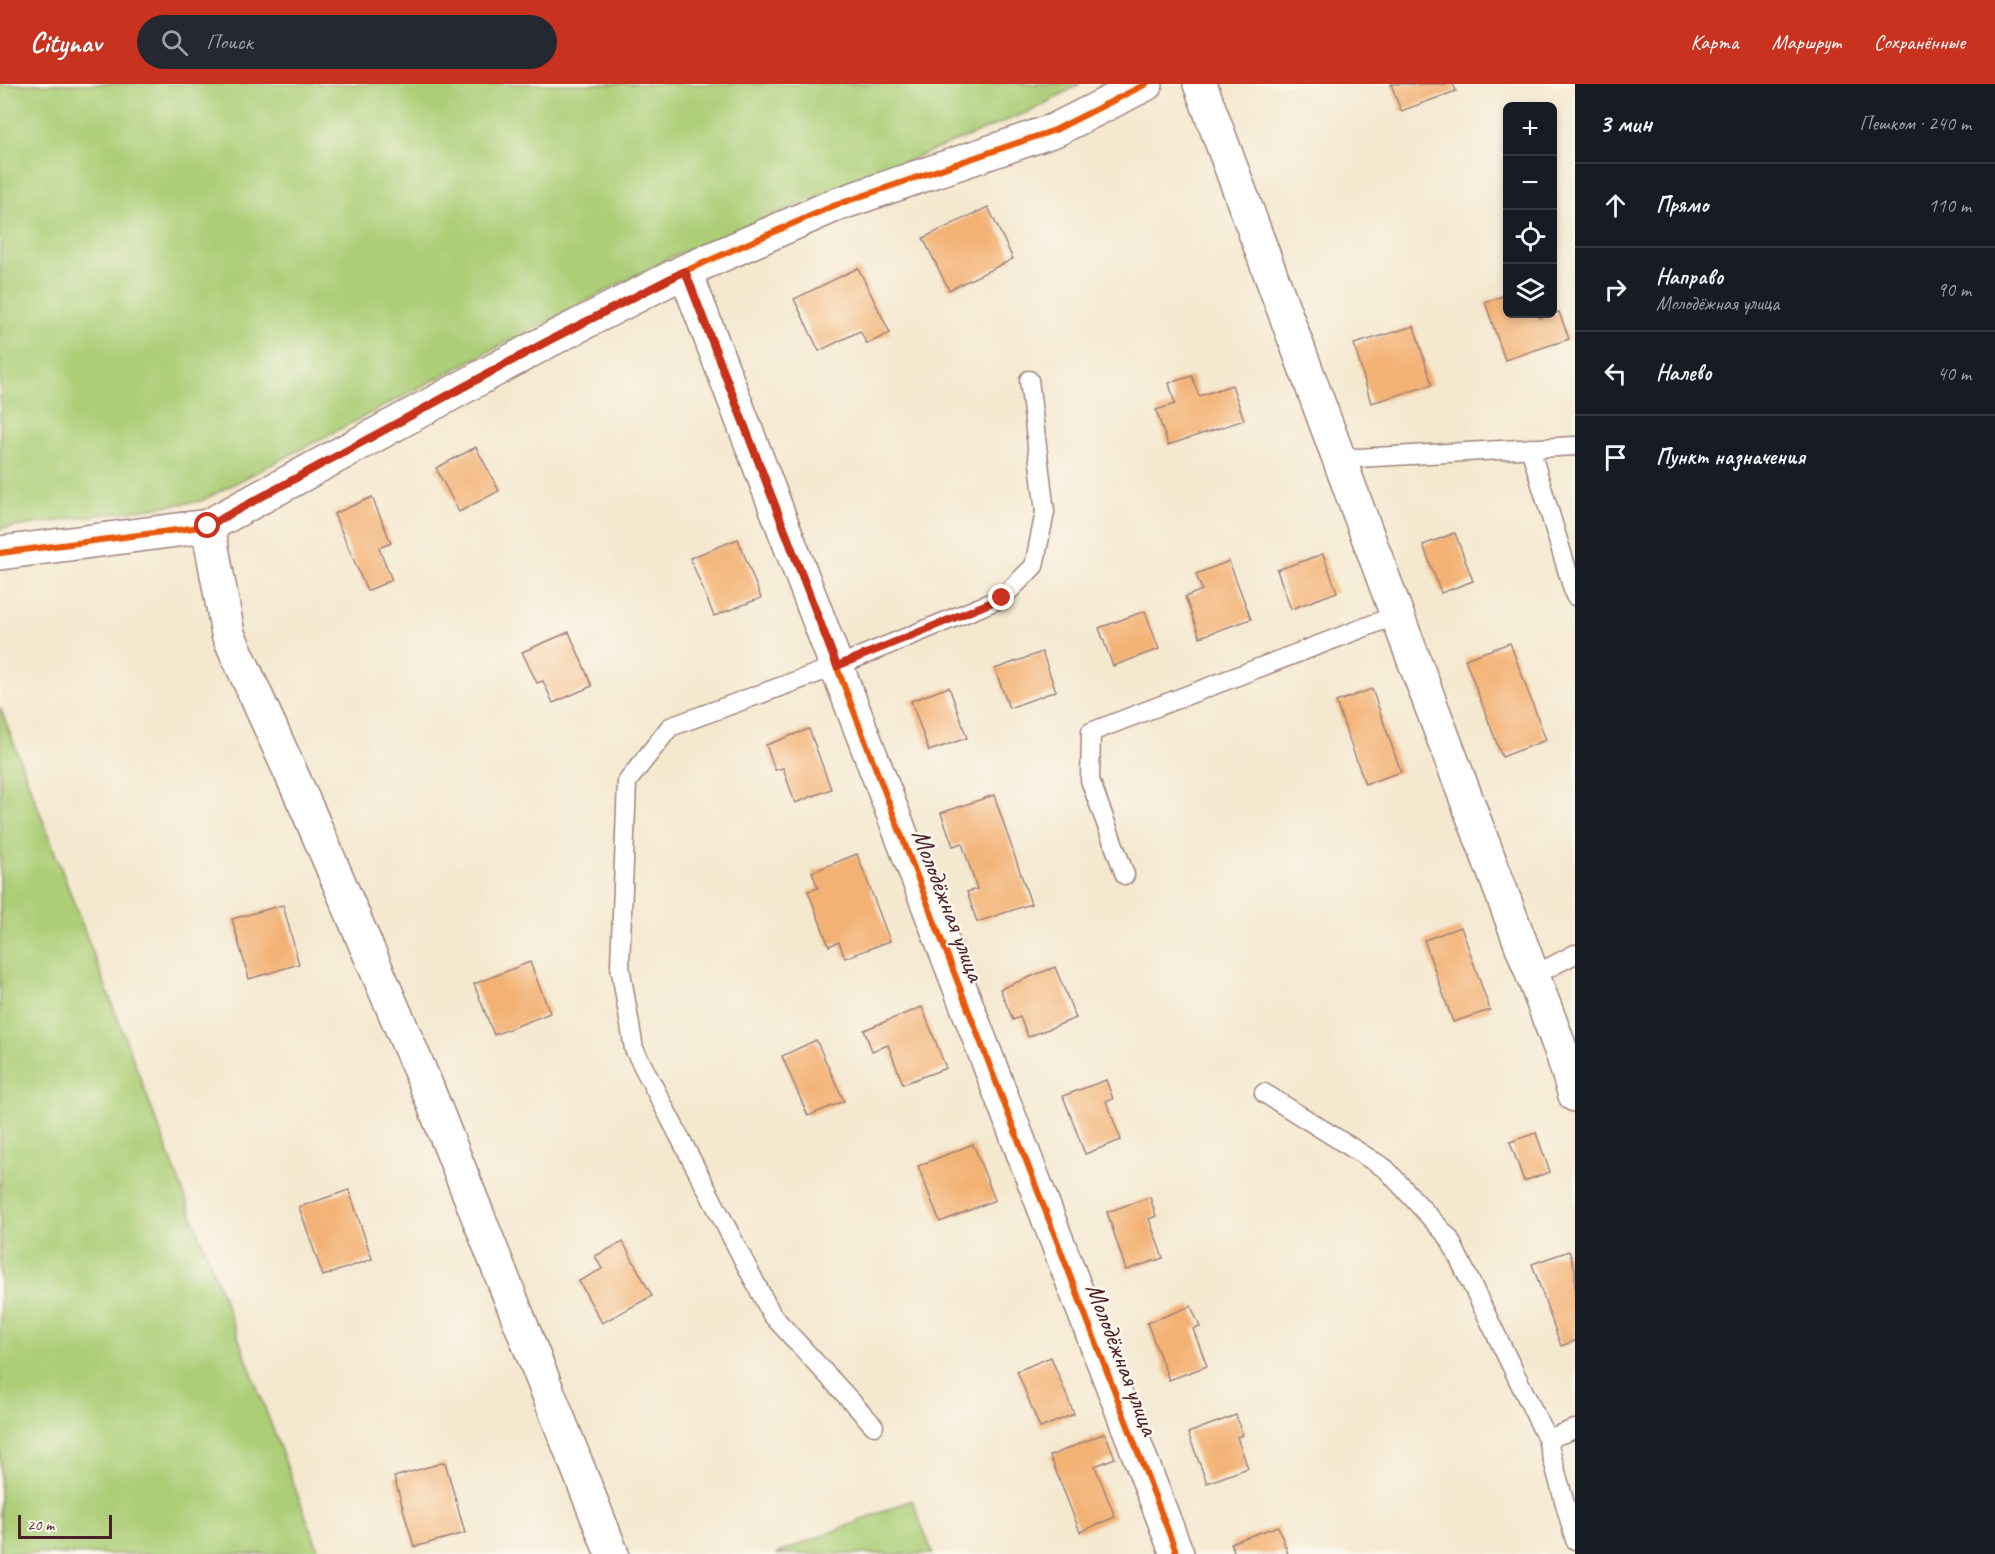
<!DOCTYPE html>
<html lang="ru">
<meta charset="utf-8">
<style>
:root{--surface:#171b24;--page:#242831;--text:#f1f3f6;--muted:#9ea1a6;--line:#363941;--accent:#c8321e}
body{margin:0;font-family:Caveat,sans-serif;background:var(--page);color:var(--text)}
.controls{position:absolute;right:18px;top:18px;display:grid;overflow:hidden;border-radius:9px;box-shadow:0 3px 9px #0003}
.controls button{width:54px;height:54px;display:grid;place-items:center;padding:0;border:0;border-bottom:2px solid var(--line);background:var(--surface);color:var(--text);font:30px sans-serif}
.scale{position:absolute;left:18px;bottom:15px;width:94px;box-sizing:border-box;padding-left:6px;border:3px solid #4a1f2b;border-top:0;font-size:16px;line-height:21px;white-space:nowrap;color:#4a1f2b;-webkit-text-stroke:4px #fbf7ec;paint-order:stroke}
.stop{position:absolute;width:18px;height:18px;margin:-14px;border:4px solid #c8321e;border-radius:50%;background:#fff}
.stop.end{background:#c8321e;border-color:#fff;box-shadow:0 2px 6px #0008}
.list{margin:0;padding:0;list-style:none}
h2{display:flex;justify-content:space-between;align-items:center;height:78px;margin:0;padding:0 24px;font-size:26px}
h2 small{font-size:20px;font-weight:400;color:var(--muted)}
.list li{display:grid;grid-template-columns:39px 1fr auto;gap:18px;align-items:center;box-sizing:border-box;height:84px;padding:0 24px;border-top:2px solid var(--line)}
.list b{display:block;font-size:22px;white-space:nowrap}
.list p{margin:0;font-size:20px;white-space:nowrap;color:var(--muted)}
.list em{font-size:20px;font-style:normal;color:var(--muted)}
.icon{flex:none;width:33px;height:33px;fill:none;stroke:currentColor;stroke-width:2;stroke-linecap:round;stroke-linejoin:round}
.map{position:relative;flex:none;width:1575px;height:1470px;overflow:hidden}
header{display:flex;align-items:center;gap:36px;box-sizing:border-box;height:84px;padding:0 30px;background:var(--accent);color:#fff}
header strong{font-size:28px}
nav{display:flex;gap:33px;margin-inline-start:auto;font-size:21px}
.search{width:420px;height:54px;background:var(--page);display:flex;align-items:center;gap:15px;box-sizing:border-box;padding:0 21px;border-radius:33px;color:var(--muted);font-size:22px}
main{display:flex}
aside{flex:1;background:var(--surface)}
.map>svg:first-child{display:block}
.green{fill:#acce77;stroke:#7b7651;stroke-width:1.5}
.building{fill:#f3b173}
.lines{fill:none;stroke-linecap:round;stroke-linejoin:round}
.service-casing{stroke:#9f847d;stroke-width:21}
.minor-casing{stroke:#9f847d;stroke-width:36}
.service{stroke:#fff;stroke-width:18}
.minor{stroke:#fff;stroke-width:33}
.cycleway-casing{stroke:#fbf7ec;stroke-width:10}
.cycleway{stroke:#e8590c;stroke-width:6}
.route{stroke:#c8321e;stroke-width:8}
.labels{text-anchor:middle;stroke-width:5;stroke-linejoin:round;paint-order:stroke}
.street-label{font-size:26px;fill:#4a1f2b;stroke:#fbf7ec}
</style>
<header>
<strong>Citynav</strong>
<div class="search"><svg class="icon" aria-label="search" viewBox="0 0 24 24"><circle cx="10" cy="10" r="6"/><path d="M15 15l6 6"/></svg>Поиск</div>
<nav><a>Карта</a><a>Маршрут</a><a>Сохранённые</a></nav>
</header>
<main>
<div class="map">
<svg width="1575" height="1470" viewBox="0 0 1575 1470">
<rect width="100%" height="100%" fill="#fbf7ec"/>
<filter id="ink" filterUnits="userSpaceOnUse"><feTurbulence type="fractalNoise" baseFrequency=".0167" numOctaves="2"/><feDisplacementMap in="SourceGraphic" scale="12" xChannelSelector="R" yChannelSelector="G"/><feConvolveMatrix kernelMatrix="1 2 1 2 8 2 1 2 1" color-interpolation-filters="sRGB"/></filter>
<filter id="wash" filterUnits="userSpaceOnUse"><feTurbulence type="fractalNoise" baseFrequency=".008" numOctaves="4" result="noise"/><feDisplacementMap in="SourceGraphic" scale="24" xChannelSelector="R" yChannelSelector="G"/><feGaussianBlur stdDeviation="1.35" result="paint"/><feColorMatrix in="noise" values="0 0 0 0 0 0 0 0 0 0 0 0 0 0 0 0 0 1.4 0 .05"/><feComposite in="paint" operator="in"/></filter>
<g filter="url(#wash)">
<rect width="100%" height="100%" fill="#f4e8cf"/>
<g class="green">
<path d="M 0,0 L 1080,0 L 1033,26 L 675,171 L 201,417 L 0,445 Z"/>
<path d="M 0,623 L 320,1470 L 0,1470 Z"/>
<path d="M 912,1416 L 933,1470 L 776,1470 Z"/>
</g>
<g id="blocks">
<g class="building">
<path d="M 1391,0 L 1453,0 L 1456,7 L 1401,27 Z"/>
<path d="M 988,123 L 1013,175 L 949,206 L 923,154 Z"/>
<path d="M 858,184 L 890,249 L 867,260 L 860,247 L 819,267 L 794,215 Z"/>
<path d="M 1508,210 L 1508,230 L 1538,230 L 1539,234 L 1559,228 L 1569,255 L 1505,276 L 1485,218 Z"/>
<path d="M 1414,242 L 1432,301 L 1371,319 L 1354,260 Z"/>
<path d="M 1192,292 L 1199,312 L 1232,301 L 1244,336 L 1168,361 L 1156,326 L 1175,320 L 1169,299 Z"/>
<path d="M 476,363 L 499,407 L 459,428 L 436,384 Z"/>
<path d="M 372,413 L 391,459 L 379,464 L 392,496 L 367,507 L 334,430 Z"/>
<path d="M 1455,449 L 1473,497 L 1441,509 L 1423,461 Z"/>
<path d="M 738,455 L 761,514 L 714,532 L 690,474 Z"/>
<path d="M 1323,470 L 1337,508 L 1291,525 L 1277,486 Z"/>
<path d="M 1229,477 L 1251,535 L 1200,553 L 1185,513 L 1202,506 L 1196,490 Z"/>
<path d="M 1145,527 L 1159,565 L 1113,582 L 1099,544 Z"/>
<path d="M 569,548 L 592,602 L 553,619 L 543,597 L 537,599 L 522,568 Z"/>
<path d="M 1510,559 L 1546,656 L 1502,673 L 1465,575 Z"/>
<path d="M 1042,568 L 1056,607 L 1009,624 L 995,585 Z"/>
<path d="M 949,603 L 967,654 L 929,667 L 911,617 Z"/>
<path d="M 1372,605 L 1401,688 L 1365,700 L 1336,618 Z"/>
<path d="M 809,645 L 831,705 L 795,719 L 783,684 L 775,686 L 766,661 Z"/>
<path d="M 994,711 L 1031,820 L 977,838 L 967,808 L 977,805 L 962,759 L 953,762 L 941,729 Z"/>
<path d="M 857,770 L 890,857 L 845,874 L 839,858 L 829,862 L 808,807 L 818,804 L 812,788 Z"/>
<path d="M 283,821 L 299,880 L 249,895 L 232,835 Z"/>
<path d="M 1461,843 L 1490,926 L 1453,938 L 1424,856 Z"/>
<path d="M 530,878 L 550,929 L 494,951 L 474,900 Z"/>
<path d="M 1055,883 L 1076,934 L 1028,953 L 1020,933 L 1013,936 L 1000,905 Z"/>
<path d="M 922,923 L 946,984 L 903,1000 L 888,961 L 872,967 L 864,946 Z"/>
<path d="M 816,956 L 844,1017 L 808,1032 L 782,972 Z"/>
<path d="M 1106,996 L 1113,1015 L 1106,1017 L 1121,1056 L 1085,1070 L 1063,1012 Z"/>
<path d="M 1536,1049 L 1550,1088 L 1524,1097 L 1510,1058 Z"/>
<path d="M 973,1060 L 995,1116 L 940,1138 L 918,1082 Z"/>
<path d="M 349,1106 L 372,1175 L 323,1192 L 299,1123 Z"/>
<path d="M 1150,1113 L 1156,1132 L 1149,1135 L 1163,1174 L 1126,1186 L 1107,1128 Z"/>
<path d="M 623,1158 L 652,1212 L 602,1239 L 579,1197 L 602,1185 L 595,1172 Z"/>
<path d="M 1569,1167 L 1575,1185 L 1575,1257 L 1561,1262 L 1532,1180 Z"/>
<path d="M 1191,1222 L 1200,1243 L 1193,1245 L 1207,1282 L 1169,1296 L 1147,1239 Z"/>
<path d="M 1051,1273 L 1074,1330 L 1040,1344 L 1017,1287 Z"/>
<path d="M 1236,1331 L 1243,1351 L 1237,1353 L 1248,1384 L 1207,1399 L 1188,1349 Z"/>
<path d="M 1105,1349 L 1115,1374 L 1095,1382 L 1115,1433 L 1080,1448 L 1050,1372 Z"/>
<path d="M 445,1378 L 465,1449 L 414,1463 L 394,1393 Z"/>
<path d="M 1278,1442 L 1288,1470 L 1235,1470 L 1231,1459 Z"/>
</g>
</g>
</g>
<g filter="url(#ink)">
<use href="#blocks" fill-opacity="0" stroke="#9f847d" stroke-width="1.5"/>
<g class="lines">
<g class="service-casing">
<g id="service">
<path d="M 1530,364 L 1575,512"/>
<path d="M 1339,375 L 1575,362"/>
<path d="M 1125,791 L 1090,696 L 1091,648 L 1397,531"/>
<path d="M 1533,892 L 1575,870"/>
<path d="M 1264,1009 L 1386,1085 L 1449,1154 L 1547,1355 L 1575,1456"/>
<path d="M 874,1342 L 772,1231 L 634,965 L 620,882 L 627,698 L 670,643 L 837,582 L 1002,514 L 1034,482 L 1045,428 L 1029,296"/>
<path d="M 1547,1355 L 1575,1345"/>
</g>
</g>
<g class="minor-casing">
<g id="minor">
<path d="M 1200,0 L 1397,531 L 1562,969 L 1575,1011"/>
<path d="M 685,187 L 1177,1470"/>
<path d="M 208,442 L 228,550 L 309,729 L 426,1001 L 612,1470"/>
<path d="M 0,469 L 208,442 L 548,257 L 685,187 L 833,122 L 1055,46 L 1146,0"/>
</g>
</g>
<use href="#service" class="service"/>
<use href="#minor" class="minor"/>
<g class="cycleway-casing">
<g id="cycleway">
<path d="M 685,187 L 1177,1470"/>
<path d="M 0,469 L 208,442 L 548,257 L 685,187 L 833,122 L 1055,46 L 1146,0"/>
</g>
</g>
<use href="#cycleway" class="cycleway"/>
</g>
</g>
<g class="lines" filter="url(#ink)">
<path class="route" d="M 208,442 L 548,257 L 685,187 L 837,582 L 1002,514"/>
</g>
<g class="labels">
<g class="street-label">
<text transform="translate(949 821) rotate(69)" y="9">Молодёжная улица</text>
<text transform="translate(1123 1275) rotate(69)" y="9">Молодёжная улица</text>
</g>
</g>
</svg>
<div class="controls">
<button>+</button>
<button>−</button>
<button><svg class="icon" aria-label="locate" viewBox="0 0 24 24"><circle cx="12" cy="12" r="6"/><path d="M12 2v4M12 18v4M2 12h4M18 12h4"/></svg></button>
<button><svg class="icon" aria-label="layers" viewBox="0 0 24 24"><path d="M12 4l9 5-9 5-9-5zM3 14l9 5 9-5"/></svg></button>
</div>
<div class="scale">20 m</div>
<div class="stop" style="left:208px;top:442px"></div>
<div class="stop end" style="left:1002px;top:514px"></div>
</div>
<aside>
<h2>3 мин<small>Пешком · 240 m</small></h2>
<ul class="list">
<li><svg class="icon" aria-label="ahead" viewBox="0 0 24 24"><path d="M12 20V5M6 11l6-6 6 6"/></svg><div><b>Прямо</b></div><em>110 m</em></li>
<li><svg class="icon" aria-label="right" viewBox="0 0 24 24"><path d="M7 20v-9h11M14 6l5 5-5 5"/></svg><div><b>Направо</b><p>Молодёжная улица</p></div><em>90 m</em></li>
<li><svg class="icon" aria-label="left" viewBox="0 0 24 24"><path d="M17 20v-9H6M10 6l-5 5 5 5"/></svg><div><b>Налево</b></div><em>40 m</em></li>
<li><svg class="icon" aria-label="arrive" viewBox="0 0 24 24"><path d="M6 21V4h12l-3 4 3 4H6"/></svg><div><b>Пункт назначения</b></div></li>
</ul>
</aside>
</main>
